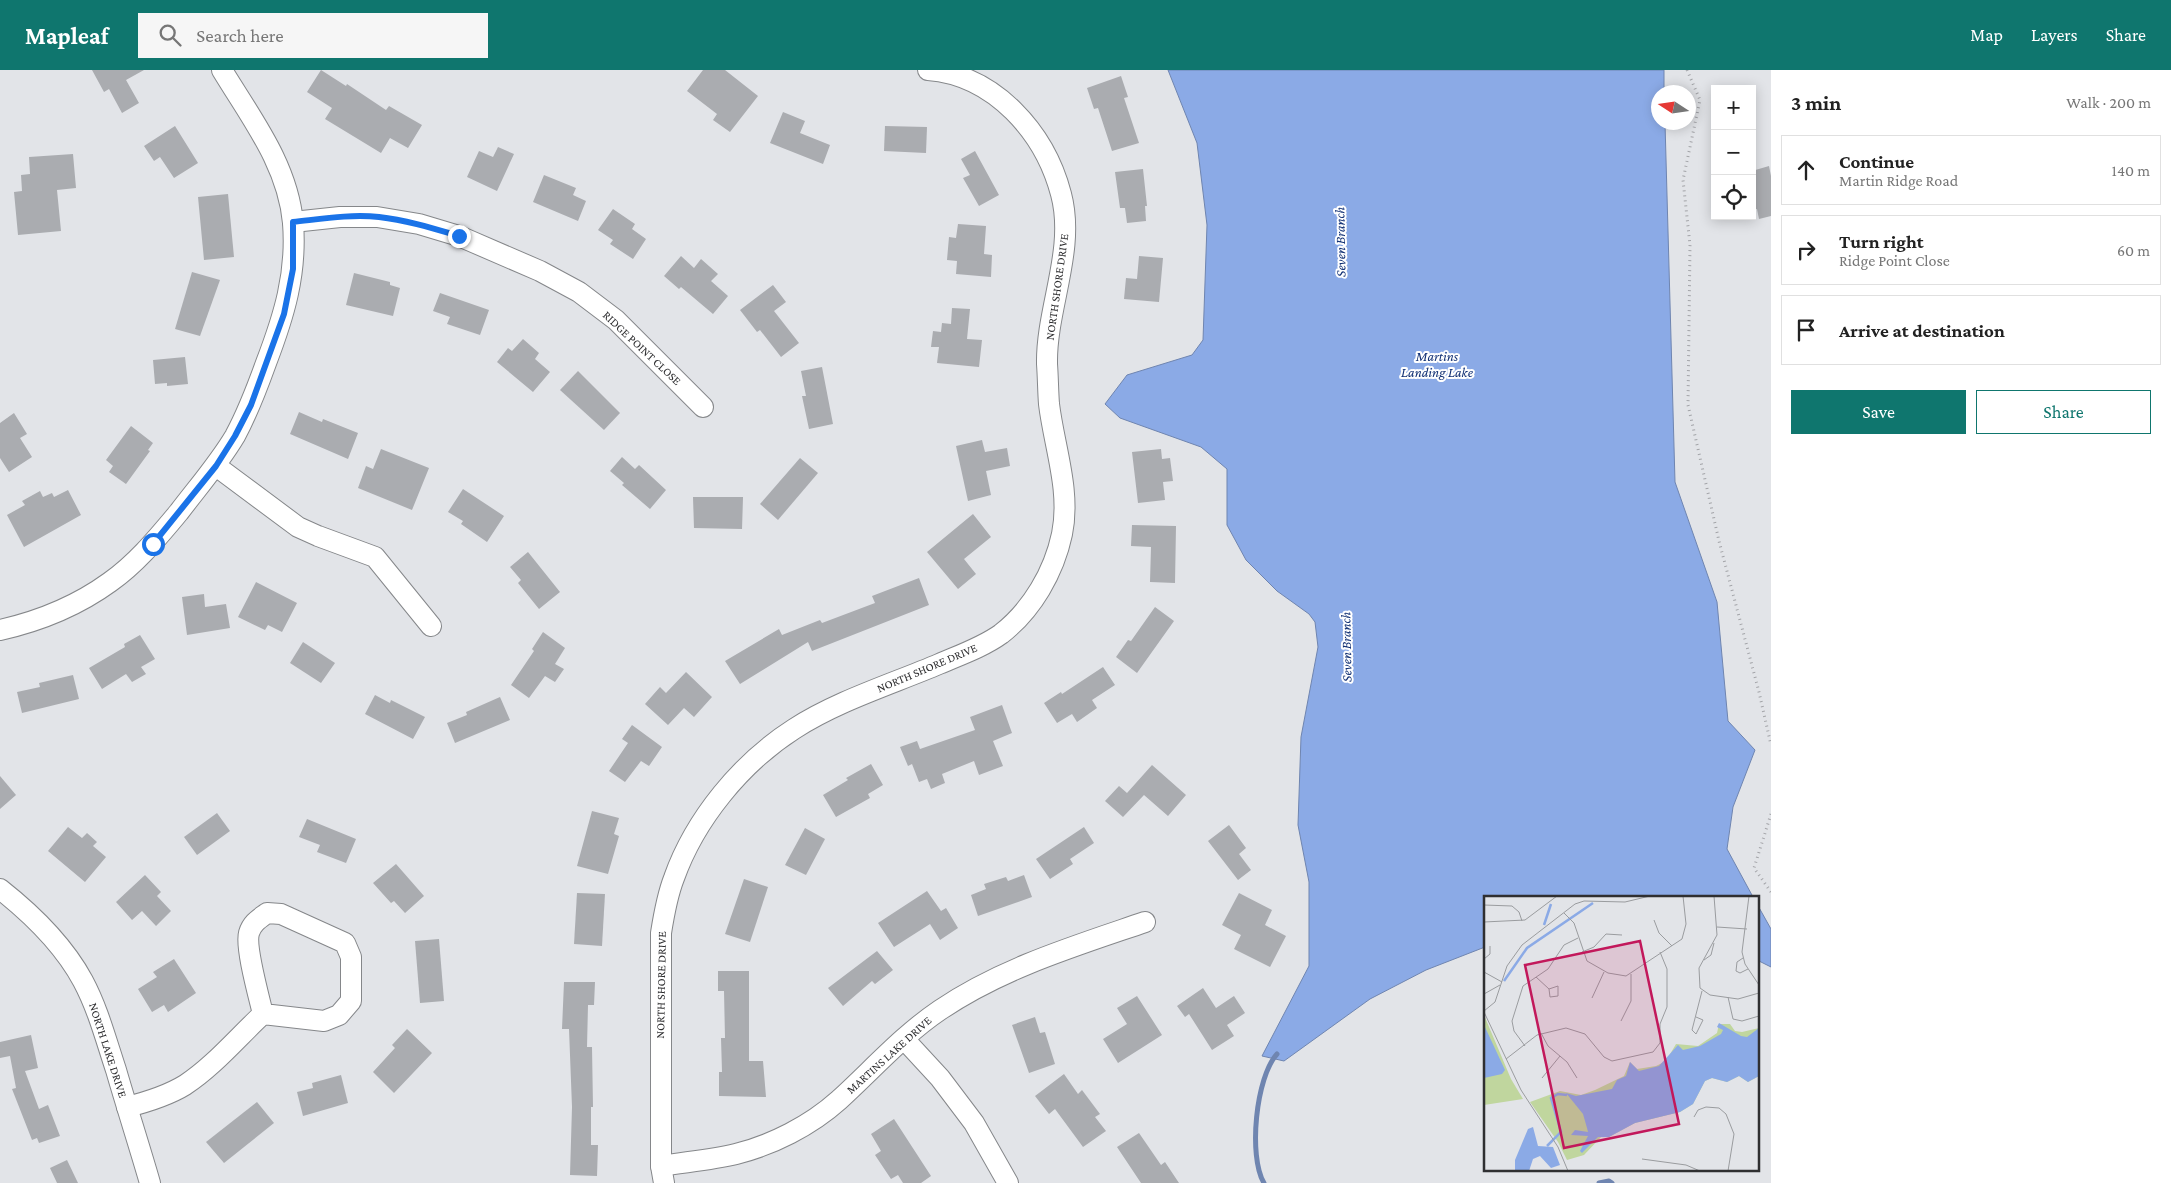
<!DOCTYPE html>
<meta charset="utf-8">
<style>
:root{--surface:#fff;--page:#f6f6f6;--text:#222;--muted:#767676;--line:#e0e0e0;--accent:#0f766e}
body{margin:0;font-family:"Crimson Pro",serif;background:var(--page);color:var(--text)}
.controls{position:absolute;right:15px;top:15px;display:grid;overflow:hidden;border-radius:0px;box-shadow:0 2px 12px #0003}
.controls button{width:45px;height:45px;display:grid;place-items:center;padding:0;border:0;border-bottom:1px solid var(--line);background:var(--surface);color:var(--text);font:25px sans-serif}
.compass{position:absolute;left:1651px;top:15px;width:45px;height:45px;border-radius:50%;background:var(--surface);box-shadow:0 2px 12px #0003;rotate:282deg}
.stop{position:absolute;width:15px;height:15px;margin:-11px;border:4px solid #1a73e8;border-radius:50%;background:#fff}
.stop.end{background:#1a73e8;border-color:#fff;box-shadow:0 1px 5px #0008}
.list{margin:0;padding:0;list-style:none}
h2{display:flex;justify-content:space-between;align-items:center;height:65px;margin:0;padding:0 20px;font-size:21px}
h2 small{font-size:16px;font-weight:400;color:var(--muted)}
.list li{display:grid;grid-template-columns:32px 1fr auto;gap:15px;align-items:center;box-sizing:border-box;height:70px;margin:0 10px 10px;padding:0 10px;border:1px solid var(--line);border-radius:0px}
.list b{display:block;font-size:19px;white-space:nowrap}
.list p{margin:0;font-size:16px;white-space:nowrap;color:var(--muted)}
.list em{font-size:16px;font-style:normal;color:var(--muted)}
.actions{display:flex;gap:10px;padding:15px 20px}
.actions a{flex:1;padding:11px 0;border:1px solid var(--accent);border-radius:0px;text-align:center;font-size:18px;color:var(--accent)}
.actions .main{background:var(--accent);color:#fff}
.icon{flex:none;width:28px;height:28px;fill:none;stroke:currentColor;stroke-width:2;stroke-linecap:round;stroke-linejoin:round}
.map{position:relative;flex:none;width:1771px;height:1113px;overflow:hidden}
header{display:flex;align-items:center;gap:30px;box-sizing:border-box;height:70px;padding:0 25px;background:var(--accent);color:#fff}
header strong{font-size:24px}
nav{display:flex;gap:28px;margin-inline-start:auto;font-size:18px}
.search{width:350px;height:45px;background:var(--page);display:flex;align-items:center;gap:12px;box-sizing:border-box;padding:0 18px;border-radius:0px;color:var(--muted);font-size:19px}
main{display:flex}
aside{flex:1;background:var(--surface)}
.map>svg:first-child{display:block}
.water{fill:#8baae6;stroke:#6f85b0}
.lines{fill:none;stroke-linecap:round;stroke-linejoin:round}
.stream{stroke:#6f85b0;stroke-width:5}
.building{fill:#aaacb0}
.minor-casing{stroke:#85878a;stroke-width:22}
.path{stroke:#a3a4a8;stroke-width:3;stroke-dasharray:1 4;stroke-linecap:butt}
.minor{stroke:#fff;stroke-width:20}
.route{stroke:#1a73e8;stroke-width:6}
.labels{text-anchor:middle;stroke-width:4;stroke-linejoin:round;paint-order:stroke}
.street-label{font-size:12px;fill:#2f2f31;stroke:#fff}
.water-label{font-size:14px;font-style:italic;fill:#113074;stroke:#fff}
.inset-river{fill:none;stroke:#8baae6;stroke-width:2.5}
.inset-road{fill:none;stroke:#9a9c9f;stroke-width:1}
.view{fill:#c2185b;fill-opacity:0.15;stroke:#c2185b;stroke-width:2.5}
.inset-edge{fill:none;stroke:#2f2f31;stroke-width:2.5}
</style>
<header>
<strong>Mapleaf</strong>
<div class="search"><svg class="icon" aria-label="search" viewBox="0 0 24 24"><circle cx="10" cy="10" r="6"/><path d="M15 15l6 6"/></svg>Search here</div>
<nav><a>Map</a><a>Layers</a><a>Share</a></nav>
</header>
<main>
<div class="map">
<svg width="1771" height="1113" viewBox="0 0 1771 1113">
<rect width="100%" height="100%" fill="#e2e4e8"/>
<g class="water">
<path d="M 1168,0 L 1664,0 L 1664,22 L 1658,22 L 1658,52 L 1665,53 L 1675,412 L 1717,532 L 1728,651 L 1755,680 L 1733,737 L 1727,779 L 1753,827 L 1485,827 L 1485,877 L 1426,900 L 1370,929 L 1284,991 L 1262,986 L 1309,896 L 1309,812 L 1298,755 L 1301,667 L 1318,577 L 1315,552 L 1309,544 L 1277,521 L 1246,490 L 1227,455 L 1227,399 L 1201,377 L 1120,348 L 1105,334 L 1127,305 L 1192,285 L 1203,270 L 1207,155 L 1197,73 Z"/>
<path d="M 1757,834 L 1771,859 L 1771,897 L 1757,890 Z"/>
</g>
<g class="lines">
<g class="stream">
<path d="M 1264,1113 C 1248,1086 1256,1007 1277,984"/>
<path d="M 1599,1113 L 1609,1111 L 1612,1113"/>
</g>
</g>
<g class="building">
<path d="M 92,0 L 144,0 L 126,10 L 139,33 L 122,43 L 109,19 L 104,22 Z"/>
<path d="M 321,0 L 346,16 L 347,14 L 386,40 L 389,36 L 422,55 L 408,78 L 390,68 L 381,83 L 325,49 L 332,38 L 307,22 Z"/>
<path d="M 703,0 L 725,0 L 758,26 L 730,62 L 713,50 L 717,44 L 687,21 Z"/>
<path d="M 1121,6 L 1128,27 L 1124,28 L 1139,73 L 1112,81 L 1098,38 L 1094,39 L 1087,18 Z"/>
<path d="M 783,42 L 805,51 L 800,63 L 830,75 L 823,94 L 770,73 Z"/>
<path d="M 175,56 L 198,93 L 174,108 L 160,87 L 154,91 L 144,76 Z"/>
<path d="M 885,56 L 927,57 L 926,83 L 884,81 Z"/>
<path d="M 498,77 L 514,84 L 497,121 L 467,107 L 479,81 L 493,87 Z"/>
<path d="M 975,81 L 999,125 L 979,136 L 963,108 L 970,105 L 961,89 Z"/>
<path d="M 73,84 L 76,118 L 57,120 L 61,161 L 18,165 L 14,122 L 22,121 L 21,105 L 30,104 L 29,87 Z"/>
<path d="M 1769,96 L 1771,106 L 1771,146 L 1759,149 L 1757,139 L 1752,140 L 1752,101 Z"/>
<path d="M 1143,99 L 1147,136 L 1145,136 L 1146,151 L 1127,153 L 1125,138 L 1120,138 L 1115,102 Z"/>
<path d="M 544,105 L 576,118 L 573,125 L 586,131 L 578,151 L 533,132 Z"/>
<path d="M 228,124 L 234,187 L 204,190 L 198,127 Z"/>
<path d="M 613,139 L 635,154 L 632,159 L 646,169 L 633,189 L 610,174 L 613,170 L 598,160 Z"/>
<path d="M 958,154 L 986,156 L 984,184 L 992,185 L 991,207 L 956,204 L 957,191 L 947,190 L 949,167 L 956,168 Z"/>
<path d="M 681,186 L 694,198 L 701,189 L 718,204 L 711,211 L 728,226 L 713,244 L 681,217 L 679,219 L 664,206 Z"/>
<path d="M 1139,186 L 1163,188 L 1159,232 L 1124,229 L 1126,208 L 1137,209 Z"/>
<path d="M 192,202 L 220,210 L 200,266 L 175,259 Z"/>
<path d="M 354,203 L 390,212 L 390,215 L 400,218 L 393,246 L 346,235 Z"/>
<path d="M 773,215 L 786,232 L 774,241 L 799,273 L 781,287 L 760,260 L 757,262 L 740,240 Z"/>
<path d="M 440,223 L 489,240 L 480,265 L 447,254 L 450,247 L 433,241 Z"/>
<path d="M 952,238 L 970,239 L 967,269 L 982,270 L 979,297 L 937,293 L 939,277 L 931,277 L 933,261 L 941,262 L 942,253 L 951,254 Z"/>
<path d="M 523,269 L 539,283 L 535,289 L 550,302 L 533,322 L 497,292 L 508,278 L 512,281 Z"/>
<path d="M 185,287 L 188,314 L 167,316 L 167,313 L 155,314 L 153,290 Z"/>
<path d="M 822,297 L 833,354 L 809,359 L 802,326 L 806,326 L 801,301 Z"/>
<path d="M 578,301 L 620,343 L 604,360 L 560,320 Z"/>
<path d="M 299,342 L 322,352 L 323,349 L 358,363 L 348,389 L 290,364 Z"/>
<path d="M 14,343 L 27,364 L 20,368 L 32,387 L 9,402 L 0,388 L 0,353 Z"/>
<path d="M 131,356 L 153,373 L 148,380 L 150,381 L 126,414 L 109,402 L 113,396 L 106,390 Z"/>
<path d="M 982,370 L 985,382 L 1007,378 L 1010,396 L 986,401 L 991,425 L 968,431 L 956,376 Z"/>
<path d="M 381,379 L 429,398 L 412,440 L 358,418 L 366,396 L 373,399 Z"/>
<path d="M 1161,379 L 1162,389 L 1170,388 L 1173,411 L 1163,412 L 1165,430 L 1138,433 L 1132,382 Z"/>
<path d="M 622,387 L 635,399 L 639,395 L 666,420 L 650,439 L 622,415 L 624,413 L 610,401 Z"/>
<path d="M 800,388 L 818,403 L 778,450 L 760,434 Z"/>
<path d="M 463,419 L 504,446 L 487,472 L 461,454 L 463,451 L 448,442 Z"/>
<path d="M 68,420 L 81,445 L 24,477 L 7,445 L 25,435 L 22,431 L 40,421 L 43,427 L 52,423 L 54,427 Z"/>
<path d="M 693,427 L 743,427 L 742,459 L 694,458 Z"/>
<path d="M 973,444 L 991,467 L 964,489 L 976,504 L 958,519 L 927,482 Z"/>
<path d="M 1132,455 L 1176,456 L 1175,513 L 1150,512 L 1151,477 L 1131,476 Z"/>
<path d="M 528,482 L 560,522 L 539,539 L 518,513 L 521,510 L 510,497 Z"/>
<path d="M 919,508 L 929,535 L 812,581 L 808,572 L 740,614 L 725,591 L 779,559 L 782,565 L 820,550 L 822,553 L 875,533 L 872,526 Z"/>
<path d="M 256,512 L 297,533 L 282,562 L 268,555 L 265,560 L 238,547 Z"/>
<path d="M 204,524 L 205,537 L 226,534 L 230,558 L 187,565 L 182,527 Z"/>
<path d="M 1155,537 L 1174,551 L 1137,603 L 1116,587 L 1128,570 L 1131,571 Z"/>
<path d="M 543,562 L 565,578 L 555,594 L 564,599 L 555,612 L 545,606 L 529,628 L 511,615 L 534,581 L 532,579 Z"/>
<path d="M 140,565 L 155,589 L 141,597 L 146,604 L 132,612 L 126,604 L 102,619 L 89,598 L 125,577 L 124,574 Z"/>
<path d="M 303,572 L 335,593 L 321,613 L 290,593 Z"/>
<path d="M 1103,597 L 1115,615 L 1092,630 L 1097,638 L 1077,652 L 1072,644 L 1057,653 L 1044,633 L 1061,622 L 1062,624 Z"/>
<path d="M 686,602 L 712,627 L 694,647 L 684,638 L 668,655 L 645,634 L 660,617 L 666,623 Z"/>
<path d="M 73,605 L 79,629 L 22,643 L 17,622 L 40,617 L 39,613 Z"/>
<path d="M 375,625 L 390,633 L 391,630 L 425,647 L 413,669 L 365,644 Z"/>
<path d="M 500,627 L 510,650 L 455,673 L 447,653 L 467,645 L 466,642 Z"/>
<path d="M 1002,635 L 1012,663 L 993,671 L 1003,696 L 979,705 L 974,691 L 942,704 L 945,713 L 931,719 L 927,709 L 919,712 L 912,694 L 908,696 L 900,677 L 917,671 L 920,679 L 975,660 L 970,647 Z"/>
<path d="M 632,655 L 662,677 L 649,696 L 641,691 L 625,712 L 609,701 L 628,673 L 622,669 Z"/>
<path d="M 871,694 L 883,715 L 868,724 L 870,728 L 836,747 L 823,725 L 848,710 L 846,708 Z"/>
<path d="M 1152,695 L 1186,725 L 1168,746 L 1144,725 L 1123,747 L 1105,731 L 1119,716 L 1127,723 Z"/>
<path d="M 0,706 L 16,725 L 0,739 Z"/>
<path d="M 592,741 L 619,748 L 614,764 L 619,766 L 608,804 L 577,796 Z"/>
<path d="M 217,743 L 230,761 L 197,785 L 184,767 Z"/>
<path d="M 307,749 L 356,769 L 346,793 L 317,782 L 320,775 L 299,767 Z"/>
<path d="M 1229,755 L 1246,778 L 1239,784 L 1251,800 L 1238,810 L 1208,771 Z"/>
<path d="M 68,757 L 82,768 L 87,763 L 97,772 L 93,776 L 106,787 L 85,812 L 48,781 Z"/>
<path d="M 1084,757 L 1094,773 L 1070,789 L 1073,794 L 1050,809 L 1036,789 Z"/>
<path d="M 805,758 L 825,769 L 806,805 L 785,795 Z"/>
<path d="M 396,794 L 424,826 L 405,843 L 394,831 L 391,833 L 373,813 Z"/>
<path d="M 145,805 L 161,822 L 157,826 L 171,841 L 156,856 L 142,841 L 132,850 L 116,832 Z"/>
<path d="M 1024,805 L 1032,827 L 978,846 L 971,825 L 986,819 L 984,814 L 1006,807 L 1008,811 Z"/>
<path d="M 744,809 L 768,817 L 750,872 L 725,864 Z"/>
<path d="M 927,821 L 941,841 L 946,838 L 958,858 L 940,870 L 930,854 L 894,877 L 878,853 Z"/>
<path d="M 577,823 L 605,824 L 602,876 L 574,874 Z"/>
<path d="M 1239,823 L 1272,840 L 1265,855 L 1286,866 L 1270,897 L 1234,879 L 1241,865 L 1222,855 Z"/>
<path d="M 439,869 L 444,931 L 420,933 L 415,871 Z"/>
<path d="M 877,881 L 893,900 L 875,914 L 872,911 L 843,936 L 828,918 Z"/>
<path d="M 174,889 L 196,923 L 168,942 L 164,935 L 152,942 L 138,919 L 157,907 L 153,902 Z"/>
<path d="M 718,901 L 749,901 L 749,991 L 763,991 L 766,1027 L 719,1026 L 719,1002 L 722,1002 L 721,968 L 725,968 L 724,921 L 718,921 Z"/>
<path d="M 564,912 L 595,912 L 594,935 L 588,935 L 587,977 L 592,977 L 593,1037 L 591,1037 L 591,1075 L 598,1075 L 597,1106 L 570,1105 L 572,1037 L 569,959 L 562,959 Z"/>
<path d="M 1203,918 L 1216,938 L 1234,926 L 1245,943 L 1227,955 L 1234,966 L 1212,980 L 1189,944 L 1185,947 L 1177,936 Z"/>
<path d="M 1137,926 L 1162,965 L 1118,993 L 1103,969 L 1127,954 L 1117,938 Z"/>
<path d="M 1035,947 L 1040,963 L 1045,962 L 1055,994 L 1029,1003 L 1012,955 Z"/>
<path d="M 407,959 L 432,983 L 394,1023 L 373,1002 L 395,978 L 392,975 Z"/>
<path d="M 31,965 L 38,998 L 25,1001 L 39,1039 L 48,1035 L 60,1066 L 39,1073 L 37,1068 L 32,1070 L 12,1019 L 16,1018 L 10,986 L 0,988 L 0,972 Z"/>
<path d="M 1064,1004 L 1078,1024 L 1082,1020 L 1100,1044 L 1095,1047 L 1106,1061 L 1083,1077 L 1055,1039 L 1049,1044 L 1035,1026 Z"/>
<path d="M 341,1005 L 348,1033 L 303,1046 L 297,1022 L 313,1018 L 312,1013 Z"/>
<path d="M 257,1032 L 274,1053 L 224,1093 L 206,1072 Z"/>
<path d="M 894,1049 L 931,1106 L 921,1113 L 903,1113 L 898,1105 L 891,1109 L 875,1085 L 881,1081 L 871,1064 Z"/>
<path d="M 1139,1063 L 1161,1095 L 1165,1092 L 1179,1113 L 1141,1113 L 1117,1077 Z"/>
<path d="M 67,1090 L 78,1113 L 57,1113 L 50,1098 Z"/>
</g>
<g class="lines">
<g class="minor-casing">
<g id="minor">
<path d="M 293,152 L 340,147 L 377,147 L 419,154 L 459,166 L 540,201 L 579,222 L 616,250 L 703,337"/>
<path d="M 216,396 L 298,457 L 318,466 L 375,487 L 431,556"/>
<path d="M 0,560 C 40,551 77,536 110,512 C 137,493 158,467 179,442 C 198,417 219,393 235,366 C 248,342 257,318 266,293 C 284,246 297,204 293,153 C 288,95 251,48 222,0"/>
<path d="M 0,819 C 33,845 63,874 83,911 C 98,939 106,970 116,1000 C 127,1038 139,1075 150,1113"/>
<path d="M 904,969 L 940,1008 L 974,1053 L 1008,1113"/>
<path d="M 127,1037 C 147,1032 167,1026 185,1015 C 214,996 238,967 263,944 C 259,927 245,877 249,863 C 252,853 259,849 267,843 L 281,844 L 345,873 L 351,887 L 351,931 L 339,945 L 324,951 L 263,944"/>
<path d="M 661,1096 C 685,1092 711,1090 736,1084 C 772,1075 810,1056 839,1030 C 872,1000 903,965 940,940 C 1002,898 1075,876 1145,852"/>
<path d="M 664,1113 L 661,1096 L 661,863 C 664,844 667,826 674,808 C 695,749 741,693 794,659 C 837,631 892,614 939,594 C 960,585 983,577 1001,564 C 1032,540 1054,502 1062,464 C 1071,421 1054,376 1049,334 C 1048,321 1048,307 1047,294 C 1046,238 1076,180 1061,124 C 1045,63 995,5 928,0"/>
</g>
</g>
<g class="path">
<path d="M 1687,0 L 1700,30 L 1683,110 L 1690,175 L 1688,335 L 1719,471 L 1759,622 L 1771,675"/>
<path d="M 1771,744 L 1754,798 L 1771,822"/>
</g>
<use href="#minor" class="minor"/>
</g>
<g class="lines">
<path class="route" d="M 153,474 L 216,396 L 235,366 L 251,335 L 284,244 L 293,199 L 293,152 C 321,149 350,144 379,147 C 406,150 432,158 459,166"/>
</g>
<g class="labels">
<g class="street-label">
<text transform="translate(1057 217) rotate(-82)" y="4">NORTH SHORE DRIVE</text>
<text transform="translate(642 278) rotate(43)" y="4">RIDGE POINT CLOSE</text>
<text transform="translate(927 598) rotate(-23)" y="4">NORTH SHORE DRIVE</text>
<text transform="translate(661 915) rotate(-89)" y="4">NORTH SHORE DRIVE</text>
<text transform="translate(108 980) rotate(72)" y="4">NORTH LAKE DRIVE</text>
<text transform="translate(889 985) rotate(-42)" y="4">MARTINS LAKE DRIVE</text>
</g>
<g class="water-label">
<text transform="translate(1340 172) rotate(-91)" y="5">Seven Branch</text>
<text x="1437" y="291">Martins<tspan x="1437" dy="16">Landing Lake</tspan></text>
<text transform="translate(1346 577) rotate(-91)" y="5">Seven Branch</text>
</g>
</g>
<g transform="translate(1484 826)">
<rect width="275" height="275" fill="#e2e4e8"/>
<path d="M 0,119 L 27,183 L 39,203 L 0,209 ZM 235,128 L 246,128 L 251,135 L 258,136 L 275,132 L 275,180 L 264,186 L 255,180 L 243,186 L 228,182 L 221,185 L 209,208 L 196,216 L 151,227 L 125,241 L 118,240 L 100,259 L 83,264 L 74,246 L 46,206 L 76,195 L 97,199 L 111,194 L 140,180 L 146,166 L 153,173 L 172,170 L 182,165 L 192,148 L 214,150 L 233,137 Z" fill="#c0d69e"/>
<path d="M 235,127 L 257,140 L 263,141 L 275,132 L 275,180 L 264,186 L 255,180 L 243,186 L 228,182 L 221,185 L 209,208 L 196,216 L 151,227 L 125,241 L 114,241 L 98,257 L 96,255 L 104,240 L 87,239 L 91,234 L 104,236 L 103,232 L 99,218 L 82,197 L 92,200 L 128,193 L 133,184 L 142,180 L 146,166 L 155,175 L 175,170 L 194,149 L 199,154 L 216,150 L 237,138 L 239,134 L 233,131 ZM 0,129 L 21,174 L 18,178 L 0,182 ZM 49,231 L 54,250 L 69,251 L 76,269 L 67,272 L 56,260 L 49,263 L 45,275 L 31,275 L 31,264 L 44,233 Z" fill="#8baae6"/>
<path class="inset-river" d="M 60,29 L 67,8M 20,85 L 43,52 L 109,7M 63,250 L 77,236 L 67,202 L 74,198 L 83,199"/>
<path class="inset-road" d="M 230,0 L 233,39 L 215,72 L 216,92 L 226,99 L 254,103 L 275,97M 265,0 L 258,56 L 261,68 L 275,89M 0,9 L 28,10 L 35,16 L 38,25M 80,17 L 90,27 L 103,65 L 124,77 L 142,80 L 198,43 L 202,28 L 199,0M 170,24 L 175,37 L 188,50M 0,26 L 41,24 L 73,0M 233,31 L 263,33M 98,56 L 110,51 L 122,38 L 138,39M 259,62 L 253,66 L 252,75 L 256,77 L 264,73M 0,63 L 6,58 L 6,50M 220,64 L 227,59 L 230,47M 0,76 L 18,86M 52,81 L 65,93 L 74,90 L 74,100 L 66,101 L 65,93M 0,98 L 16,89M 244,101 L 249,123 L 258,125 L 275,120M 108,102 L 120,76M 0,115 L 11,106 L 23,70 L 38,49 L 91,8 L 100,5 L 141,6 L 166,0M 0,116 L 37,194 L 74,251 L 84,275M 212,121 L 219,124 L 212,138 L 208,134 L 218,95M 137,125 L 147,105 L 147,78M 57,137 L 64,150 L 83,166 L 93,182M 41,150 L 30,135 L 28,125 L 39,90 L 64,73 L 80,49 L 94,42M 22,163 L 53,139 L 82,132 L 101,138 L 120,161 L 128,165 L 169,156 L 176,147 L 176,128 L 183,111 L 183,73 L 176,56M 58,182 L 76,160M 210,221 L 214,214 L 222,211 L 235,212 L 242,218 L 250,238 L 244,275M 158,263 L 202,269 L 216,275"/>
<path class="view" d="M 156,45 L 195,228 L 80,252 L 41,69 Z"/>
<rect width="275" height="275" class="inset-edge"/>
</g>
</svg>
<div class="controls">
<button>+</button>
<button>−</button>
<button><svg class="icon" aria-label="locate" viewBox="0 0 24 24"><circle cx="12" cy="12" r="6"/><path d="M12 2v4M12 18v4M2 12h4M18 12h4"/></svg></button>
</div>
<svg class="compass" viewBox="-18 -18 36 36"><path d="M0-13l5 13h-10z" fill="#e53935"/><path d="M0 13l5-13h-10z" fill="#767676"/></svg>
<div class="stop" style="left:153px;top:474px"></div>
<div class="stop end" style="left:459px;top:166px"></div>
</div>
<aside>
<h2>3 min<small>Walk · 200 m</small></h2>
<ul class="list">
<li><svg class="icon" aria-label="ahead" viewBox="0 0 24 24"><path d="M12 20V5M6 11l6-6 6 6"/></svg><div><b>Continue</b><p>Martin Ridge Road</p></div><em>140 m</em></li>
<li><svg class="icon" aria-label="right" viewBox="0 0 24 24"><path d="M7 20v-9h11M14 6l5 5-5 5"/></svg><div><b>Turn right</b><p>Ridge Point Close</p></div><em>60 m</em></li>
<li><svg class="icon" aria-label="arrive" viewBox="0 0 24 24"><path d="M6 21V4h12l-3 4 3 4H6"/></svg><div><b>Arrive at destination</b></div></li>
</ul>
<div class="actions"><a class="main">Save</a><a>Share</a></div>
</aside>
</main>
